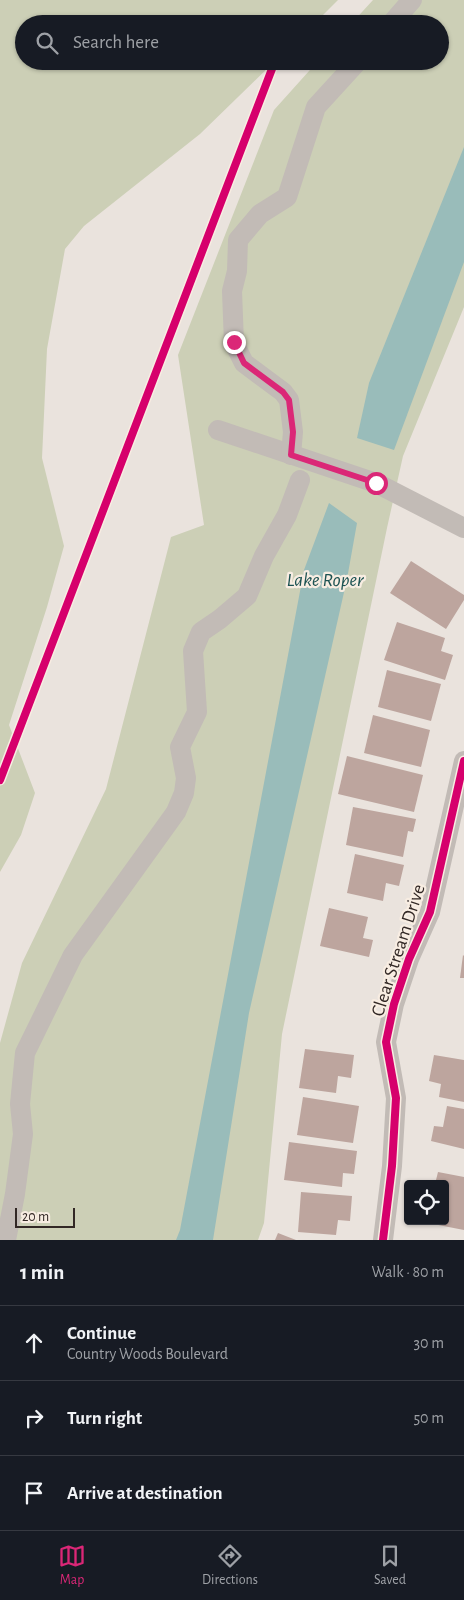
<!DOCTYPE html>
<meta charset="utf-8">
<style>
:root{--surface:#171b24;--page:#242831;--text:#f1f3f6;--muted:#9ea1a6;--line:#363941;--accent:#db2777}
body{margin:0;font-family:"Alegreya Sans",sans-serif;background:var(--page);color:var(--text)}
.controls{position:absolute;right:15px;bottom:15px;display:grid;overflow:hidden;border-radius:5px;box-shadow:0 1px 4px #0004}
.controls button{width:45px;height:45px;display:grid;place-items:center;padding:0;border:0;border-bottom:1px solid var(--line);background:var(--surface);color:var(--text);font:25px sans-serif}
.scale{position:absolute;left:15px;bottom:12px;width:60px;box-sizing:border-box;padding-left:5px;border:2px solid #322825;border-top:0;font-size:14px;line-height:18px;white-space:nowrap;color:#322825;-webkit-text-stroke:4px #f8ede2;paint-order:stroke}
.stop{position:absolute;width:15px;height:15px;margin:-11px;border:4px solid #db2777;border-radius:50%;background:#fff}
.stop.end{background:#db2777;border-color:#fff;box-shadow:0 1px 5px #0008}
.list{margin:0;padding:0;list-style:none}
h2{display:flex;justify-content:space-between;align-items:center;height:65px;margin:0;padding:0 20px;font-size:21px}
h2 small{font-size:16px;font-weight:400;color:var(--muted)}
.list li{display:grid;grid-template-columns:32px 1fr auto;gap:15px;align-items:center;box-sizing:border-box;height:75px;padding:0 20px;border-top:1px solid var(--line)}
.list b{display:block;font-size:19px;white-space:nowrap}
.list p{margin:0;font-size:16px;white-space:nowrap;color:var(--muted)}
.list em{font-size:16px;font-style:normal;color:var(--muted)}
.icon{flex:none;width:28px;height:28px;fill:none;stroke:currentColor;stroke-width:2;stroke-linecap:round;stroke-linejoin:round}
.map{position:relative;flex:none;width:464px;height:1240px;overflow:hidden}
.search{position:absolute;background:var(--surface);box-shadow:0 1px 4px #0004;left:15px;right:15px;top:15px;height:55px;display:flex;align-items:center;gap:12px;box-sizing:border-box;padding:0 18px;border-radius:28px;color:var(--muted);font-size:19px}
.sheet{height:290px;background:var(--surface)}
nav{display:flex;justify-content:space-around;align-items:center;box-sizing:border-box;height:70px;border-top:1px solid var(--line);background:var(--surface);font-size:14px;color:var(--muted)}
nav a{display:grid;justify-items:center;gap:2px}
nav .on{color:var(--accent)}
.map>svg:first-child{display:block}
.green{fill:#cccfb6}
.water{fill:#99bcba}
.building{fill:#bda59e}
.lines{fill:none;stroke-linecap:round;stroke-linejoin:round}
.minor{stroke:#c2bbb6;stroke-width:20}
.cycleway-casing{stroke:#f8ede2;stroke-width:11}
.cycleway{stroke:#d6006c;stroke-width:8}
.route{stroke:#db2777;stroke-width:6}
.labels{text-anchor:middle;stroke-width:4.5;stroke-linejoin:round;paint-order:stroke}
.street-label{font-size:19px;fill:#322825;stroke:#f8ede2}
.water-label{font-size:20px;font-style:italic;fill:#1c5252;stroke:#f8ede2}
</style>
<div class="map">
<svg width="464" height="1240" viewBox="0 0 464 1240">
<rect width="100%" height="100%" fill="#eae3dd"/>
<g class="green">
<path d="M 0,0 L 338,0 L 314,24 L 24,24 L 24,61 L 275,61 L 200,134 L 84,226 L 65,249 L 47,349 L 42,458 L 64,546 L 47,607 L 9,725 L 35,793 L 21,835 L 0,872 Z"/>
<path d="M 373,0 L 464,0 L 464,307 L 403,456 L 387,528 L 282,1034 L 264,1223 L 258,1240 L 0,1240 L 0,1043 L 22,963 L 106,789 L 171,537 L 204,525 L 178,355 L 274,110 L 318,61 L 440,61 L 440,24 L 351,24 Z"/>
</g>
<g class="water">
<path d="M 464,147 L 464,262 L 394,450 L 357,438 L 369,383 Z"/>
<path d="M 329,503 L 357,523 L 347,579 L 249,1013 L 213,1240 L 176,1240 L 180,1230 L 304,570 Z"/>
</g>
<g class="building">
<path d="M 411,561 L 464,595 L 464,600 L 446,629 L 390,593 Z"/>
<path d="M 397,622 L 445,638 L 441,651 L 453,655 L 445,680 L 384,660 Z"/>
<path d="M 387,670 L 441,684 L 431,721 L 378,707 Z"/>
<path d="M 373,715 L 430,730 L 421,767 L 364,753 Z"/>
<path d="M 347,756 L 423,775 L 414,812 L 338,794 Z"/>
<path d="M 353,807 L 416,819 L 413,832 L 408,831 L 403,857 L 346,845 Z"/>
<path d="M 355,854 L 404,865 L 399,886 L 386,883 L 383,901 L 347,893 Z"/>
<path d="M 329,908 L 368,917 L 363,938 L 373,940 L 369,957 L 320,946 Z"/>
<path d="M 463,955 L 464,956 L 464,978 L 460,978 Z"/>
<path d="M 305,1049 L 354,1055 L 351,1078 L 338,1076 L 336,1093 L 299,1088 Z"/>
<path d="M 434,1055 L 464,1060 L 464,1102 L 439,1097 L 441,1084 L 429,1081 Z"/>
<path d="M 303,1097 L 359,1106 L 353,1143 L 297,1135 Z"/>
<path d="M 447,1106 L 464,1109 L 464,1149 L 431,1141 L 434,1126 L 443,1127 Z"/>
<path d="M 289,1142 L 357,1151 L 354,1174 L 343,1173 L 342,1187 L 284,1180 Z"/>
<path d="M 438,1172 L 464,1177 L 464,1230 L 428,1223 L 428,1221 L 445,1221 L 445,1184 L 435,1184 Z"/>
<path d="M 301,1192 L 352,1196 L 350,1221 L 338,1220 L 336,1235 L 298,1232 Z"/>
<path d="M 278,1233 L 296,1240 L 275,1240 Z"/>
</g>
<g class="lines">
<g class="minor">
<path d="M 391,24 L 412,0"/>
<path d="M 218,430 L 376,483 L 464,528"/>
<path d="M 291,455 L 293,432 L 289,400 L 283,392 L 244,363 L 234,343 L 232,291 L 237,271 L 238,240 L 260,214 L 287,197 L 316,107 L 358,61"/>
<path d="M 6,1240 L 15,1194 L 23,1134 L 20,1104 L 25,1053 L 73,955 L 176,812 L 184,793 L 186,778 L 180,747 L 197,712 L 193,651 L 201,632 L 220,619 L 247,596 L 264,556 L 287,515 L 300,480"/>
<path d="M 383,1240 L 392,1166 L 396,1098 L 386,1042 L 394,1004 L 409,959 L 430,912 L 464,761"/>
</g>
<g class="cycleway-casing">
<g id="cycleway">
<path d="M 0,780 L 275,61"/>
<path d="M 383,1240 L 392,1166 L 396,1098 L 386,1042 L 394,1004 L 409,959 L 430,912 L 464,761"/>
</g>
</g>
<use href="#cycleway" class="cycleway"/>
</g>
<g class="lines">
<path class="route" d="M 234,342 L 244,363 L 283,392 L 289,400 L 293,432 L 291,455 L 376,483"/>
</g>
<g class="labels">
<g class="street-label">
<text transform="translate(397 950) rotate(-72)" y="7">Clear Stream Drive</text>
</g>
<g class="water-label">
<text x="325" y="586">Lake Roper</text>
</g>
</g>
</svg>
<div class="controls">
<button><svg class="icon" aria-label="locate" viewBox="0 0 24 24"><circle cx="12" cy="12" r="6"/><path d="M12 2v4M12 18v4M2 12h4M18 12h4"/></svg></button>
</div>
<div class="scale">20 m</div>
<div class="stop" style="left:376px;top:483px"></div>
<div class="stop end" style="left:234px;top:342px"></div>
<div class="search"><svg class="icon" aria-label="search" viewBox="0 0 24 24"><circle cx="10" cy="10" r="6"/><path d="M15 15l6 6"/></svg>Search here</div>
</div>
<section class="sheet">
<h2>1 min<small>Walk · 80 m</small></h2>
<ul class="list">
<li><svg class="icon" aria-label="ahead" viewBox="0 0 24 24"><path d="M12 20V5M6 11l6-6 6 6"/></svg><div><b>Continue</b><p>Country Woods Boulevard</p></div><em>30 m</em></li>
<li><svg class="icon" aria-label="right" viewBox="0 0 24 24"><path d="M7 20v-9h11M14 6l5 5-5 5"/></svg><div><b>Turn right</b></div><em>50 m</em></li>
<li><svg class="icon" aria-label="arrive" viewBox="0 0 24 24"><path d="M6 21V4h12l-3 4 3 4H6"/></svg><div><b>Arrive at destination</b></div></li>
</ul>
</section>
<nav>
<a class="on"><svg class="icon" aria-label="map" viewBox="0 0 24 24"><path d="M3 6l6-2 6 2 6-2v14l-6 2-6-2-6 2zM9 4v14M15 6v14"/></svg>Map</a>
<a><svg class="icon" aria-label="directions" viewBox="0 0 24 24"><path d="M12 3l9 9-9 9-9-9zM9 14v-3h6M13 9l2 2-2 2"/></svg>Directions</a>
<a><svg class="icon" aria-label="saved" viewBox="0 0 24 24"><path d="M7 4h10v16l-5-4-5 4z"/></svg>Saved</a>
</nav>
